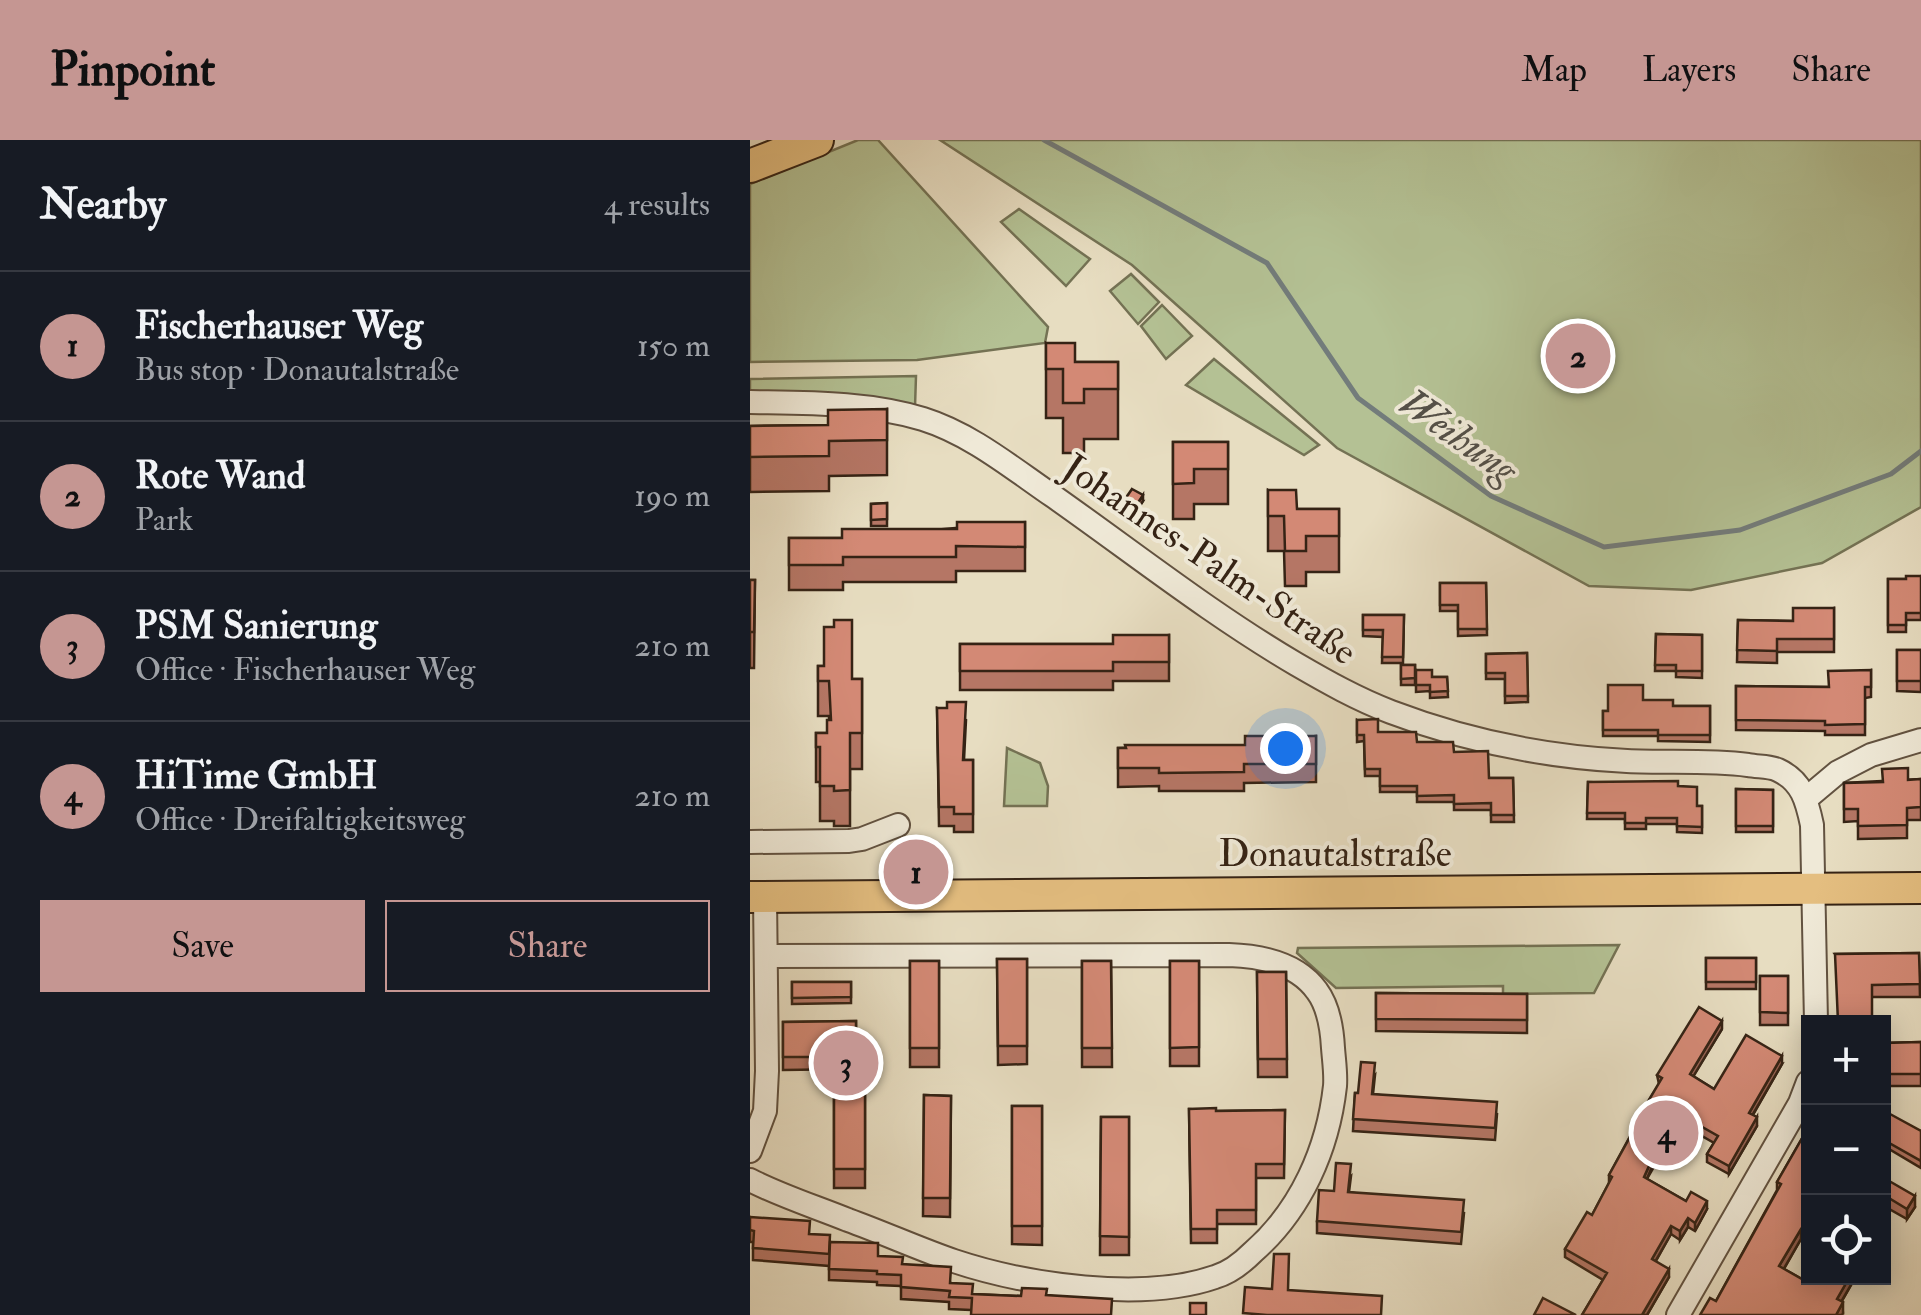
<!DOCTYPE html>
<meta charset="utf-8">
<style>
:root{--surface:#171b24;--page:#20242c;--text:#f1f3f6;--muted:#9ea1a6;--line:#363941;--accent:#c59692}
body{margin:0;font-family:"IM FELL Double Pica",serif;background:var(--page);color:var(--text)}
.controls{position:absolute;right:30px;bottom:30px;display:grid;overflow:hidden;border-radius:0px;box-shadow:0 5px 25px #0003}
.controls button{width:90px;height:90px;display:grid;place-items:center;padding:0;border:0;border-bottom:2px solid var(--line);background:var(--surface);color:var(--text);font:50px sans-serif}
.you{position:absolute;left:535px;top:608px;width:35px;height:35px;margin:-25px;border:8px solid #fff;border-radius:50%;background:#1a73e8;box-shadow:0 0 0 15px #1a73e833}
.badge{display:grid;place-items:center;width:65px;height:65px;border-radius:50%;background:var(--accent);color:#111;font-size:32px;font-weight:700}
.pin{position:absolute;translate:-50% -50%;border:5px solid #fff;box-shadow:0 2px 10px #0006}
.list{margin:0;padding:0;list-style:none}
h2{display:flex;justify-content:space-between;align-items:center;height:130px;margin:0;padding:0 40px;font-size:42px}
h2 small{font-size:32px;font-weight:400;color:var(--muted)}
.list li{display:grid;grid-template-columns:65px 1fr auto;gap:30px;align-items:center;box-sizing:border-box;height:150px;padding:0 40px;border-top:2px solid var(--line)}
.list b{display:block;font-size:38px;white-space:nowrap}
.list p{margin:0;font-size:32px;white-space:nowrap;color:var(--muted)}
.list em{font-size:32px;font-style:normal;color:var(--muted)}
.actions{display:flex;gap:20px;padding:30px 40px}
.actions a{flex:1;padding:22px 0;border:2px solid var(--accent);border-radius:0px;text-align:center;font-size:35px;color:var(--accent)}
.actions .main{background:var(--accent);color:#111}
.icon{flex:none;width:55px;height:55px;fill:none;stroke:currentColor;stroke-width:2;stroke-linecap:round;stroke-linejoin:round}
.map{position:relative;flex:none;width:1171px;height:1175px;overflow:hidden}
header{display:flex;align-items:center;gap:60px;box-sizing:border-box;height:140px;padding:0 50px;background:var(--accent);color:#111}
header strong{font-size:48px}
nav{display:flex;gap:55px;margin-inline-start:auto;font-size:35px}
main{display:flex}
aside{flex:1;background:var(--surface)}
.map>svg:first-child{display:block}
.green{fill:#b4c194;stroke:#747254;stroke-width:2.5}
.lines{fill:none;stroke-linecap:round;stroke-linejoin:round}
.stream{stroke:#737c7b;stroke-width:5}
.minor-casing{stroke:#625240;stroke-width:26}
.major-casing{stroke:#352315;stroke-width:34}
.highway-casing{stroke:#352315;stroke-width:36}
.minor{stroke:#efe9d7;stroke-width:22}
.major{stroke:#e4be80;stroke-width:30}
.highway{stroke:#e4be80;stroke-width:32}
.wall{fill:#b57665;stroke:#352315;stroke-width:2.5}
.shaded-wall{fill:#946052;stroke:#352315;stroke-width:2.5}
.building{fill:#d38975;stroke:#352315;stroke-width:2.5}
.labels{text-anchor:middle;stroke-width:8;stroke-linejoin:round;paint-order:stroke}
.street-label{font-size:38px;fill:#352315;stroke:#efe9d7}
.water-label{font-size:40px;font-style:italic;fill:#545048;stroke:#efe9d7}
</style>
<header>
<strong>Pinpoint</strong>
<nav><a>Map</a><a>Layers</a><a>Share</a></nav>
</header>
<main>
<aside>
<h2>Nearby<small>4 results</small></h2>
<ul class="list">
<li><span class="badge">1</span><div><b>Fischerhauser Weg</b><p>Bus stop · Donautalstraße</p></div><em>150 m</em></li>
<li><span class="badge">2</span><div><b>Rote Wand</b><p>Park</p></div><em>190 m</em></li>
<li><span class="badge">3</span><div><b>PSM Sanierung</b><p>Office · Fischerhauser Weg</p></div><em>210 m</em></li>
<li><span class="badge">4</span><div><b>HiTime GmbH</b><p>Office · Dreifaltigkeitsweg</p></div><em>210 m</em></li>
</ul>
<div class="actions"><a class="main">Save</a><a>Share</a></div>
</aside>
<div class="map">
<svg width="1171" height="1175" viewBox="0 0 1171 1175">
<rect width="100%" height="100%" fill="#e7ddc1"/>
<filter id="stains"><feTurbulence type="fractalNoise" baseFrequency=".002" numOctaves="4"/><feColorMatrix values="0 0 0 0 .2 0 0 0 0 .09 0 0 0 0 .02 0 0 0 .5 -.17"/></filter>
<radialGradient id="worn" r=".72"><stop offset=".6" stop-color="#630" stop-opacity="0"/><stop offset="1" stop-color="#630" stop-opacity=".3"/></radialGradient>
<g class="green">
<path d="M 108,0 L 128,0 L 298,187 L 295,203 L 167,220 L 0,222 L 0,44 Z"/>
<path d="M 190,0 L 1171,0 L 1171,367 L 1072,423 L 941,450 L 839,446 L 587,308 L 382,125 Z"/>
<path d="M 269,69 L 340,119 L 316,146 L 251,82 Z"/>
<path d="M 381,134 L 409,162 L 388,184 L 360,151 Z"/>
<path d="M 412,165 L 442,196 L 416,219 L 391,186 Z"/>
<path d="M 464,219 L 569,305 L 554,315 L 436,245 Z"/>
<path d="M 166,236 L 165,267 L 0,254 L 0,239 Z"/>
<path d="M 257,608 L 290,623 L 298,646 L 297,666 L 254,666 Z"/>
<path d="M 869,805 L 844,853 L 753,854 L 753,846 L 586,848 L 547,813 L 548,808 Z"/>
</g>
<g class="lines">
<path class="stream" d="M 294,0 L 517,123 L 608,258 L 741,356 L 854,407 L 990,390 L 1141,334 L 1171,311"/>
<g class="minor-casing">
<g id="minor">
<path d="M 0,262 C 57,263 118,262 173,279 C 221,294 262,328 303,356 C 384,413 461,474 546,524 C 577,542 607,559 641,572 C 717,601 796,617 877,621 C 917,623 958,620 998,625 C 1008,627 1019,626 1028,630 C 1052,641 1057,661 1062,685 L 1066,882"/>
<path d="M 1057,658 L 1088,632 L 1121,615 L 1171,600"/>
<path d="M 0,702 L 99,701 L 112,699 L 148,685"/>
<path d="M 0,1011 L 15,971 L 17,931 L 15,757"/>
<path d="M 0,1040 C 31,1056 66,1067 98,1080 C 134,1093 169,1109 204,1121 C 276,1145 393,1162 465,1137 C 479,1133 493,1122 503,1112 C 551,1070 578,1009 585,946 C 586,934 584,921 583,908 C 582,889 579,867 567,851 C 547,823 511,816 479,815 L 16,816"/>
<path d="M 928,1175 L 1050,963 L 1058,942"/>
</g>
</g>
<g class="major-casing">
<path id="major" d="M 0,757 L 1171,748"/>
</g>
<g class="highway-casing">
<path id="highway" d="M 0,26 L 67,0"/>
</g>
<use href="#minor" class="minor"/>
<use href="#major" class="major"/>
<use href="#highway" class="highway"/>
</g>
<g class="wall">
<path d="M 296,203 L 325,222 L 368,222 L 368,299 L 334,299 L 334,313 L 313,313 L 313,278 L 296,278 Z"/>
<path d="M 137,269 L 137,335 L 79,336 L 79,351 L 0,352 L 0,286 L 78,285 Z"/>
<path d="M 423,302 L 478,302 L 478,364 L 444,364 L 444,379 L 423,379 Z"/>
<path d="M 518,350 L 547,369 L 589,369 L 589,432 L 556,432 L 556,446 L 535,446 L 534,411 L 518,411 Z"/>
<path d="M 393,361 L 384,375 L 373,368 L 373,362 Z"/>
<path d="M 137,363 L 137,386 L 121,386 L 121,364 Z"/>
<path d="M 275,382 L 275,431 L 206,431 L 206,442 L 93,442 L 93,450 L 39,450 L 39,398 L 92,398 Z"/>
<path d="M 1171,436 L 1171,480 L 1156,480 L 1156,492 L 1138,492 L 1138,439 L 1156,439 Z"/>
<path d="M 0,440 L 5,440 L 4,528 L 0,528 Z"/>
<path d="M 690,443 L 736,443 L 737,495 L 708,496 L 708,471 L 690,471 Z"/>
<path d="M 1084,468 L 1084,512 L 1027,512 L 1027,523 L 987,522 L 988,480 L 1043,481 Z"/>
<path d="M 613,475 L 654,475 L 653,523 L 632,523 L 633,497 L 613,496 Z"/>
<path d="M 906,494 L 952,495 L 952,538 L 926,537 L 926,531 L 905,531 Z"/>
<path d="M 419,495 L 419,541 L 363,541 L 363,550 L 210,550 L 210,504 L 363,504 Z"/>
<path d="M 1147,510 L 1171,510 L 1171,552 L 1147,551 Z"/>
<path d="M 777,513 L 778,562 L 755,563 L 755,539 L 736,539 L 736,514 Z"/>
<rect x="651" y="525" width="14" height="20"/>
<path d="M 68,526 L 74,526 L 102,539 L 112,539 L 112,629 L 100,629 L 100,686 L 84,686 L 84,681 L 70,681 L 70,642 L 66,642 L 66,593 L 77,593 L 79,580 L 79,576 L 68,576 Z"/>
<path d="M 666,530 L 682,537 L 697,537 L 698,557 L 680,558 L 680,551 L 666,552 Z"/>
<path d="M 1121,530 L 1121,557 L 1115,558 L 1115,595 L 1075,595 L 1075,591 L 986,590 L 986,546 L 1079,547 Z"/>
<path d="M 893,560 L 923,566 L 960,566 L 960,602 L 908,601 L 908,596 L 853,596 L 853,571 L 858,571 Z"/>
<path d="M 187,568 L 216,580 L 214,620 L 223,620 L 223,692 L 204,692 L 204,686 L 189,686 Z"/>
<path d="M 607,580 L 628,592 L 704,612 L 739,638 L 763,638 L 764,682 L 741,682 L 741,670 L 704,670 L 704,662 L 667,662 L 667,652 L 630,652 L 630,636 L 615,636 L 614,601 L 607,602 Z"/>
<path d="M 566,596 L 566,642 L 494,643 L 494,651 L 409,651 L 409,646 L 368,647 L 368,608 L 495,605 Z"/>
<path d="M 1171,639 L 1171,680 L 1157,680 L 1157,698 L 1108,699 L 1108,681 L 1094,682 L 1094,643 Z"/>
<path d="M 838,642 L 928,646 L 947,666 L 952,666 L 952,693 L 927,692 L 927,684 L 896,684 L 896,689 L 875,689 L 875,679 L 837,679 Z"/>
<path d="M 986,649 L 1023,650 L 1023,692 L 986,692 Z"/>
<path d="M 1169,813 L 1170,857 L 1122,857 L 1085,814 Z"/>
<rect x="956" y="818" width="50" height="31"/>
<path d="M 247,819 L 277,819 L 277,924 L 248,925 Z"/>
<rect x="160" y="821" width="29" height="106"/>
<path d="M 332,821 L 361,821 L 362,927 L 332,927 Z"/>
<rect x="420" y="821" width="29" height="105"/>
<path d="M 507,832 L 536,832 L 537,937 L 508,937 Z"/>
<rect x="1010" y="836" width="28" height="49"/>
<path d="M 42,842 L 101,842 L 101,863 L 42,864 Z"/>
<path d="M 626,853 L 777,854 L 777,893 L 626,891 Z"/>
<path d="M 106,881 L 106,929 L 33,930 L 33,882 Z"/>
<path d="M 972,889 L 943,936 L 964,949 L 1032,924 L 1003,975 L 1007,986 L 979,1034 L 957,1022 L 957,1014 L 964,1003 L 929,983 L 897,1039 L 936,1061 L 957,1069 L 945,1091 L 938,1087 L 930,1100 L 921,1094 L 906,1121 L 919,1137 L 897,1175 L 832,1175 L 853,1140 L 815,1117 L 815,1109 L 842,1075 L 859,1043 L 859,1035 L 884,989 L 884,985 L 909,944 L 907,935 Z"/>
<path d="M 1171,902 L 1171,946 L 1134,946 L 1134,903 Z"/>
<path d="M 625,935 L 623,954 L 747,974 L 745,1000 L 603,991 L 605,953 L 608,953 Z"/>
<rect x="84" y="944" width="31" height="104"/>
<path d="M 174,955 L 201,956 L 200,1077 L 173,1076 Z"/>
<path d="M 262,966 L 292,966 L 292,1105 L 262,1104 Z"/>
<path d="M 439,969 L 466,971 L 535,970 L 534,1038 L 506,1038 L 506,1084 L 467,1084 L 467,1103 L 441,1103 Z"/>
<path d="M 351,977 L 379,977 L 379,1115 L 350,1115 Z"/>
<path d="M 1134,985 L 1171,991 L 1171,1028 L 1134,1006 Z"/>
<path d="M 1058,988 L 1058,1103 L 1051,1099 L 1034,1129 L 1059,1143 L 1062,1138 L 1105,1138 L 1092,1161 L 1093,1173 L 966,1161 L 1027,1050 L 1027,1042 Z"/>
<path d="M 601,1036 L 599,1052 L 714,1073 L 711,1104 L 567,1093 L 567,1081 L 584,1051 Z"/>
<path d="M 1134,1038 L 1165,1067 L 1157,1079 L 1134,1066 Z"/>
<path d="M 0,1077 L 152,1124 L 201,1143 L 222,1154 L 271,1156 L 297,1149 L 221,1170 L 199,1169 L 199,1162 L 151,1159 L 151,1146 L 127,1145 L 127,1142 L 79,1140 L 79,1126 L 3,1120 L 3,1102 L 0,1102 Z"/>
</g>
<g class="shaded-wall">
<path d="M 393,355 L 393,361 L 384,375 L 384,369 Z"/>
<path d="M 972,881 L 972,889 L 940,942 L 940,934 Z"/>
<path d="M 1032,916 L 1032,924 L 999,981 L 999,973 Z"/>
<path d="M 929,974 L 929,983 L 903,1025 L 894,1045 L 894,1037 L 903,1017 Z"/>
<path d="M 1007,977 L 1007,986 L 979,1034 L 979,1026 Z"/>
<path d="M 1165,1056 L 1165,1067 L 1157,1079 L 1157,1069 Z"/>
<path d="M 957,1061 L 957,1069 L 945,1091 L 945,1083 Z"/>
<path d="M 938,1078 L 938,1087 L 930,1100 L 930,1091 Z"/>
<path d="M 921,1086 L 921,1094 L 902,1127 L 902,1119 Z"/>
<path d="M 1051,1089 L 1051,1099 L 1029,1137 L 1029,1126 Z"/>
<path d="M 919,1129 L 919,1137 L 897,1175 L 892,1175 Z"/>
<path d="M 1099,1138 L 1105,1138 L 1087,1169 L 1087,1159 Z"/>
<path d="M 1093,1162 L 1093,1173 L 1092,1175 L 1086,1175 Z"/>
</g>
<g class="building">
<path d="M 296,203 L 325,203 L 325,222 L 368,222 L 368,249 L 334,249 L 334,263 L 313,263 L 313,229 L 296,229 Z"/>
<path d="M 137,269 L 137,300 L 79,301 L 79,316 L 0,317 L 0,286 L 78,285 L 78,270 Z"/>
<path d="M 423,302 L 478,302 L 478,329 L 444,329 L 444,343 L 423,344 Z"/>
<path d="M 382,349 L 393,355 L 384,369 L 373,362 Z"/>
<path d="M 518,350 L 546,350 L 547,369 L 589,369 L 589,396 L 556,396 L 556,411 L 535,411 L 534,376 L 518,376 Z"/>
<path d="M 137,363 L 137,379 L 121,380 L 121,364 Z"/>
<path d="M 207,382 L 275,382 L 275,407 L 206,406 L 206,417 L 93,417 L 93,425 L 39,425 L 39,398 L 92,398 L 92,389 L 207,389 Z"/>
<path d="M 1156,436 L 1171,436 L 1171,473 L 1156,473 L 1156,485 L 1138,485 L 1138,439 L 1156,439 Z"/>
<path d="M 0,440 L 5,440 L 4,492 L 0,492 Z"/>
<path d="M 690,443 L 736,443 L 737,489 L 708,489 L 708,465 L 690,465 Z"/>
<path d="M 1043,468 L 1084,468 L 1084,499 L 1027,499 L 1027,511 L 987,510 L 988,480 L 1043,481 Z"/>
<path d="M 613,475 L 654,475 L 653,517 L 632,517 L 633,490 L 613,490 Z"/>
<path d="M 84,480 L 102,480 L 102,539 L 112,539 L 112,593 L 100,593 L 100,650 L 84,651 L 84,646 L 70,646 L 70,607 L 66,607 L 66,593 L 77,593 L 77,580 L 81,580 L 79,541 L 68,541 L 68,526 L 74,526 L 74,487 L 84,487 Z"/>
<path d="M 906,494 L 952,495 L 952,531 L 926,531 L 926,525 L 905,525 Z"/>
<path d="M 363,495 L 419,495 L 419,522 L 363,522 L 363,531 L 210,531 L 210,504 L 363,504 Z"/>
<rect x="1147" y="510" width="24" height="31"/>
<path d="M 777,513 L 778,556 L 755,556 L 755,533 L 736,533 L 736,514 Z"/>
<path d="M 651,525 L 665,525 L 665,538 L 651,539 Z"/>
<path d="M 666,530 L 682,530 L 682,537 L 697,537 L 698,551 L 680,552 L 680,545 L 666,545 Z"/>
<path d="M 1121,530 L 1121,547 L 1115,547 L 1115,584 L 1075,585 L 1075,581 L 986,580 L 986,546 L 1079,547 L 1078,531 Z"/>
<path d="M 858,545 L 893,545 L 893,560 L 923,560 L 923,566 L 960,566 L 960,595 L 908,595 L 908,590 L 853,590 L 853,571 L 858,571 Z"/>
<path d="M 197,562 L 216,562 L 213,620 L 223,620 L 223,674 L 204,674 L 204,667 L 189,667 L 187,568 L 197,568 Z"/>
<path d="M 628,579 L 628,592 L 666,592 L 667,602 L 703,602 L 704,612 L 738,611 L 739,638 L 763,638 L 764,675 L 741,675 L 741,663 L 704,664 L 704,655 L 667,656 L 667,646 L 630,646 L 630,629 L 615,629 L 614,595 L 607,595 L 607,580 Z"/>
<path d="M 495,596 L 566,596 L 566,624 L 494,624 L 494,632 L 409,633 L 409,628 L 368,628 L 368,608 L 376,608 L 375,605 L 495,605 Z"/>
<path d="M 1158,628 L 1158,640 L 1171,639 L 1171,667 L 1157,668 L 1157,685 L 1108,686 L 1108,669 L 1094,669 L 1094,643 L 1133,642 L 1132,629 Z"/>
<path d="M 928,641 L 928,646 L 947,647 L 947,666 L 952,666 L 952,687 L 927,686 L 927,678 L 896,678 L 896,683 L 875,683 L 875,673 L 837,673 L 838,642 Z"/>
<path d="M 986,649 L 1023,650 L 1023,686 L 986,686 Z"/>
<path d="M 1169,813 L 1170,844 L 1122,845 L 1122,882 L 1088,882 L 1085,814 Z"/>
<rect x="956" y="818" width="50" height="24"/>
<path d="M 247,819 L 277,819 L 277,906 L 248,906 Z"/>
<rect x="160" y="821" width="29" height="87"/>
<path d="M 332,821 L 361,821 L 362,908 L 332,908 Z"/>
<path d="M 420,821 L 449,821 L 449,907 L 420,908 Z"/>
<path d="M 507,832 L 536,832 L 537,919 L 508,919 Z"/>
<path d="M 1010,836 L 1038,836 L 1038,873 L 1010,872 Z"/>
<path d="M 42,842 L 101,842 L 101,857 L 42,858 Z"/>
<path d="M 626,853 L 777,854 L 777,880 L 626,879 Z"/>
<path d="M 949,867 L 972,881 L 940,934 L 964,949 L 996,895 L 1032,916 L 999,973 L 1007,977 L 979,1026 L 957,1014 L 968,996 L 929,974 L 903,1017 L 894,1037 L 936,1061 L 941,1052 L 957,1061 L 945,1083 L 938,1078 L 930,1091 L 921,1086 L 902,1119 L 919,1129 L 892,1175 L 832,1175 L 857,1133 L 815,1109 L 837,1072 L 842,1075 L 862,1037 L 859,1035 L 886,986 L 884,985 L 912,938 L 907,935 Z"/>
<path d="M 106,881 L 106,917 L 33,917 L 33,882 Z"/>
<path d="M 1171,902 L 1171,934 L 1134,934 L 1134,903 Z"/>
<path d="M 611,922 L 625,923 L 622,954 L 747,962 L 745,988 L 603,979 L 605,953 L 608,953 Z"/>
<rect x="84" y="944" width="31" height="85"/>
<path d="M 174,955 L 201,956 L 200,1058 L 173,1058 Z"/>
<rect x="262" y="966" width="30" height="120"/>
<path d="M 466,968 L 466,971 L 535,970 L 534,1024 L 506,1024 L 506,1070 L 467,1070 L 467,1089 L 441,1089 L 439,969 Z"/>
<path d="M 1140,974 L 1171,991 L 1171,1021 L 1134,1000 L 1134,985 Z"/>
<path d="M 351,977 L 379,977 L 379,1097 L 350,1096 Z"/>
<path d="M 1058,988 L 1058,1042 L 1054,1050 L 1058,1053 L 1058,1093 L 1051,1089 L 1029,1126 L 1059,1143 L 1062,1138 L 1099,1138 L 1087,1159 L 1093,1162 L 1086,1175 L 950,1175 L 960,1158 L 966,1161 L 1031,1044 L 1027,1042 Z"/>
<path d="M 586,1023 L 601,1024 L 598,1052 L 714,1060 L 711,1092 L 567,1081 L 569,1050 L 584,1051 Z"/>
<path d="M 1134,1038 L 1165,1056 L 1157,1069 L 1134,1055 Z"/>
<path d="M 0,1077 L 60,1081 L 59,1094 L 80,1095 L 79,1114 L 3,1108 L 4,1091 L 0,1090 Z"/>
<path d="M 80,1102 L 128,1103 L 128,1116 L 153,1117 L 152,1124 L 201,1127 L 200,1143 L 223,1144 L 222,1154 L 271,1156 L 272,1148 L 297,1149 L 296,1155 L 362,1159 L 361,1175 L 221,1175 L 222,1158 L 199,1157 L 200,1151 L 151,1147 L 151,1135 L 127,1134 L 127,1131 L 79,1129 Z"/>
<path d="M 524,1114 L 539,1114 L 538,1150 L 632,1156 L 631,1175 L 517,1175 L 493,1173 L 495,1147 L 522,1149 Z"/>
<path d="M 793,1158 L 826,1175 L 784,1175 Z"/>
<rect x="440" y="1163" width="16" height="12"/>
</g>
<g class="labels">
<g class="street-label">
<text transform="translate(460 419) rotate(34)" y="13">Johannes-Palm-Straße</text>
<text x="585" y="726">Donautalstraße</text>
</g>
<g class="water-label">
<text transform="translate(709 295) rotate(35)" y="14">Weihung</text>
</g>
</g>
<rect width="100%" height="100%" filter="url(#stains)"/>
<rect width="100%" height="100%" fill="url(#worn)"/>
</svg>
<div class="controls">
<button>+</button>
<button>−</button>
<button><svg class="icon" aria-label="locate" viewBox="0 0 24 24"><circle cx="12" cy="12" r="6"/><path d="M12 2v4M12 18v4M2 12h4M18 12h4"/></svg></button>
</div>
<div class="you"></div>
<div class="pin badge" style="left:166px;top:732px">1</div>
<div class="pin badge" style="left:828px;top:216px">2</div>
<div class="pin badge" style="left:96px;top:923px">3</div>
<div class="pin badge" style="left:916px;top:993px">4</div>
</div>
</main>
